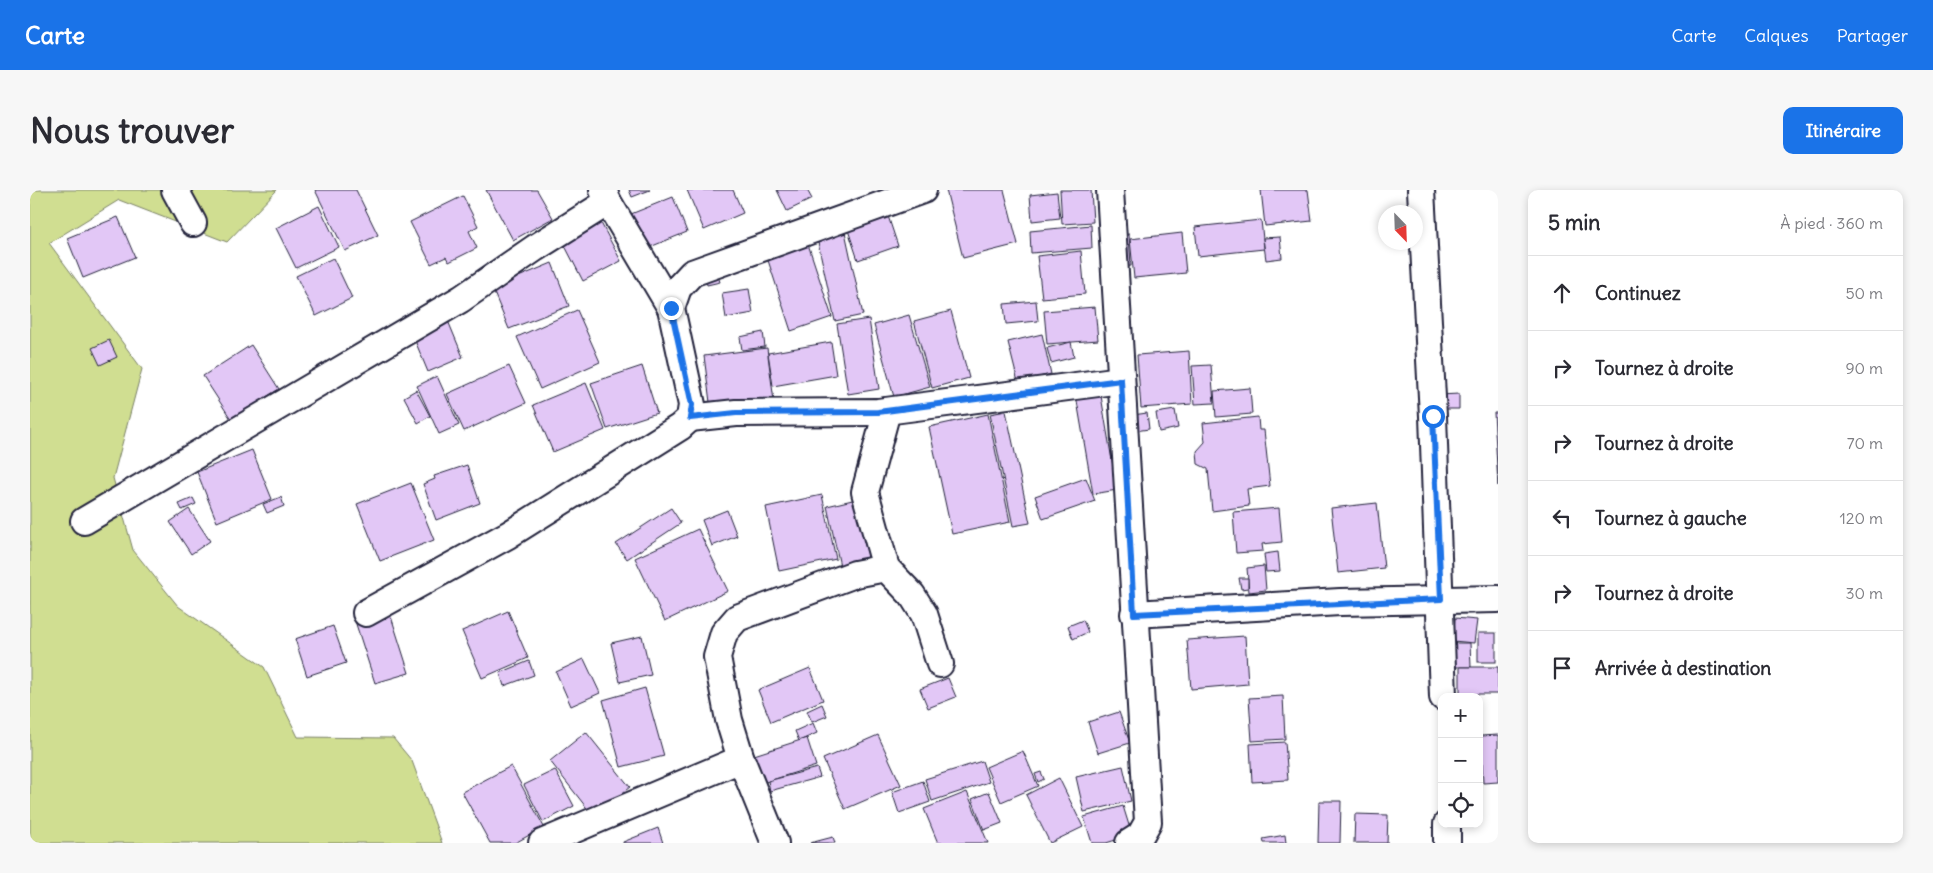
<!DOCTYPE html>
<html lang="fr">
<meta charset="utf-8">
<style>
:root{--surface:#fff;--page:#f7f7f7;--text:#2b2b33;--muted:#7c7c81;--line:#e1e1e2;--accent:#1a73e8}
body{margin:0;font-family:Delius,sans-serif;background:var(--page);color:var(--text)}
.controls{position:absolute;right:15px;bottom:15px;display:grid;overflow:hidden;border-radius:10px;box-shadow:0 2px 8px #0003}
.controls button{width:45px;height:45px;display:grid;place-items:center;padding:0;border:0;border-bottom:1px solid var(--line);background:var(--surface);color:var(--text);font:25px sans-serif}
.compass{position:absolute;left:1348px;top:15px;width:45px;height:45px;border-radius:50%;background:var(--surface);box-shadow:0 2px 8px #0003;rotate:157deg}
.stop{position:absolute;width:15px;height:15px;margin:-11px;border:4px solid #1a73e8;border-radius:50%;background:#fff}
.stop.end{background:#1a73e8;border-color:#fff;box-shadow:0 1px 5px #0008}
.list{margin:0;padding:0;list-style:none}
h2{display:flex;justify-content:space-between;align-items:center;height:65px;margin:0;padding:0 20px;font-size:21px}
h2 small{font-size:16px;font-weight:400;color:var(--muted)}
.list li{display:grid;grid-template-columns:32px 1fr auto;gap:15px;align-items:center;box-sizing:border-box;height:75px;padding:0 20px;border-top:1px solid var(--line)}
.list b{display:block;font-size:19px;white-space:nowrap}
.list em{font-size:16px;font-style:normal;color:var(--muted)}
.icon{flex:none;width:28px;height:28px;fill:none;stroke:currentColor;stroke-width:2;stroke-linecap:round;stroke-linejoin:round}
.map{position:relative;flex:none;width:1468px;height:653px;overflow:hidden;border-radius:10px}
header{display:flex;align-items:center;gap:30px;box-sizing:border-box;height:70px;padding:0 25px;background:var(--accent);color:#fff}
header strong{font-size:24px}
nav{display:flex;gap:28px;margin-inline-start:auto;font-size:18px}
.intro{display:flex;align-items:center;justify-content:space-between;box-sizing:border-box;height:120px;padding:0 30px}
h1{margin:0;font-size:35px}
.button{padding:12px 22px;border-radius:10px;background:var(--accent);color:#fff;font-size:18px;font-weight:700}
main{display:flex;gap:30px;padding:0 30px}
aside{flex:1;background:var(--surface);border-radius:10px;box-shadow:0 2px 8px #0003}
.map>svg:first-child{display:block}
.green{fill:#d0de91;stroke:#798066}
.building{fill:#e2c7f6;stroke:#22223b}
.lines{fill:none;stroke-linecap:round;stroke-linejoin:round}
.minor-casing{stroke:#22223b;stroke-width:30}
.minor{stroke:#fff;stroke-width:26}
.route{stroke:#1a73e8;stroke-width:6}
</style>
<header>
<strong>Carte</strong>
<nav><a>Carte</a><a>Calques</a><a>Partager</a></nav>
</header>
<div class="intro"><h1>Nous trouver</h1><a class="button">Itinéraire</a></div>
<main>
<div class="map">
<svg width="1468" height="653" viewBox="0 0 1468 653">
<rect width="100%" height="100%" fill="#fff"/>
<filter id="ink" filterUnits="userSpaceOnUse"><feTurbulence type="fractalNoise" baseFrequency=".02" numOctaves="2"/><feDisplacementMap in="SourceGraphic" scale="10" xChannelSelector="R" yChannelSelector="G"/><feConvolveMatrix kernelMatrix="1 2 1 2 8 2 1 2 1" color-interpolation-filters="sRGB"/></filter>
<g filter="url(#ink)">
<path class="green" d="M 0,0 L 247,0 L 197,52 L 89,10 L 19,53 L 112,179 L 83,288 L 103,360 L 148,416 L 234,477 L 268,547 L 363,548 L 382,571 L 412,653 L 0,653 Z"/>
<g class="building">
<path d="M 285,0 L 326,0 L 348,45 L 315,61 Z"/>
<path d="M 456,0 L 507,0 L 523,28 L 483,50 Z"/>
<path d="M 599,0 L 620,0 L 602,7 Z"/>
<path d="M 657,0 L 703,0 L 713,23 L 674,40 Z"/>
<path d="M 747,0 L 777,0 L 782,9 L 757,21 Z"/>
<path d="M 916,0 L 974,0 L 988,54 L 933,68 Z"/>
<path d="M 1030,0 L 1061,0 L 1063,32 L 1032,34 Z"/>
<path d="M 1231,0 L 1278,0 L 1282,31 L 1235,36 Z"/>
<path d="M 1027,2 L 1030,28 L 1002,31 L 1000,5 Z"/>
<path d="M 433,6 L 448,36 L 439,41 L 447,58 L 419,72 L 416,67 L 401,74 L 380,32 Z"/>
<path d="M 643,7 L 657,42 L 615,59 L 601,24 Z"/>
<path d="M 289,16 L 309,57 L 266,78 L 246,38 Z"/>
<path d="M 856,20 L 868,56 L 828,70 L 816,34 Z"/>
<path d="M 88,27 L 105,67 L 53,88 L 37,48 Z"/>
<path d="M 812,28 L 833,125 L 805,131 L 784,34 Z"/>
<path d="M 1231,30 L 1234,59 L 1168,66 L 1165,37 Z"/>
<path d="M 571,33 L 591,71 L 553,91 L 533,52 Z"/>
<path d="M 1061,35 L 1062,58 L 1001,63 L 1000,41 Z"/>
<path d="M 1152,43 L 1156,83 L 1104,88 L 1100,49 Z"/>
<path d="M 1099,44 L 1101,76 L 1093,77 L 1090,45 Z"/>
<path d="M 775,45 L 802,127 L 761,141 L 734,58 Z"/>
<path d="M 1250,47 L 1252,68 L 1236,70 L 1233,48 Z"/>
<path d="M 1051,61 L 1055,104 L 1012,108 L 1007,66 Z"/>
<path d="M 303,68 L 322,108 L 286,126 L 266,86 Z"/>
<path d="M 522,73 L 539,116 L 479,139 L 462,98 Z"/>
<path d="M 687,83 L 690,92 L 677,95 L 675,86 Z"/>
<path d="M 719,99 L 723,123 L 696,128 L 692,103 Z"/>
<path d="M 1006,111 L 1008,131 L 976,134 L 974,114 Z"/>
<path d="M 1065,117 L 1068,150 L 1017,154 L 1014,121 Z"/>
<path d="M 547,120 L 570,172 L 510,199 L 487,147 Z"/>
<path d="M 921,121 L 939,188 L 902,198 L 884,131 Z"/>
<path d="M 879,125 L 900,197 L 864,207 L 844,135 Z"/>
<path d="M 416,126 L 433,167 L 398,182 L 381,141 Z"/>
<path d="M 839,129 L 849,199 L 818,204 L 807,134 Z"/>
<path d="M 733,142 L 735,157 L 712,160 L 710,147 Z"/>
<path d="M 1012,144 L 1021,184 L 988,192 L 978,152 Z"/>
<path d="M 79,150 L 87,167 L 70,175 L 62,158 Z"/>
<path d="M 801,152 L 806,185 L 743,196 L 738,163 Z"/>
<path d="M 1041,152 L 1044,167 L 1021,173 L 1017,158 Z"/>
<path d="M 221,155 L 249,199 L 201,229 L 173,186 Z"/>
<path d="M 737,158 L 744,211 L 681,220 L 674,166 Z"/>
<path d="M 1159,161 L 1162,214 L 1111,218 L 1107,165 Z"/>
<path d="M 1181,175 L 1184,213 L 1165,214 L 1162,176 Z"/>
<path d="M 479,176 L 496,213 L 434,241 L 417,204 Z"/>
<path d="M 612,176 L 627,223 L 577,239 L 561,193 Z"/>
<path d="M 407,186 L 429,235 L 409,244 L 387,196 Z"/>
<path d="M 556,193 L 575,240 L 523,262 L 503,215 Z"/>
<path d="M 1220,198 L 1222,224 L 1186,227 L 1184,201 Z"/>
<path d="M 386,200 L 400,226 L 388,233 L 374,207 Z"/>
<path d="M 1070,200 L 1087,300 L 1063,304 L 1046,205 Z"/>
<path d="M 1429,204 L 1429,219 L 1410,219 L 1410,205 Z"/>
<path d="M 1145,220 L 1148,238 L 1129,242 L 1126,223 Z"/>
<path d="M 976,221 L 1000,333 L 983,336 L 960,224 Z"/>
<path d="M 1117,223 L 1119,239 L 1105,241 L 1103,225 Z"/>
<path d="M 1464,223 L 1468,223 L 1468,296 Z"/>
<path d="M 958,224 L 980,332 L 922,344 L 899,237 Z"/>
<path d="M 1228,227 L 1229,240 L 1234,240 L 1240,296 L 1217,299 L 1219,316 L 1182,321 L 1178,279 L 1168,274 L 1167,261 L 1175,252 L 1173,233 Z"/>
<path d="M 222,260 L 242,309 L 187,332 L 167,282 Z"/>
<path d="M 437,275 L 450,313 L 406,330 L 393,294 L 405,289 L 404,286 Z"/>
<path d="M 1056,288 L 1065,311 L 1013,329 L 1005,306 Z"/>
<path d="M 381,293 L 404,350 L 350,371 L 327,314 Z"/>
<path d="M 792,305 L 806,369 L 749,381 L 736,317 Z"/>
<path d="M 251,307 L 254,316 L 237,323 L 233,314 Z"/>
<path d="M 163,308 L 166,314 L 152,320 L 149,314 Z"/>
<path d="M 831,308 L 844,369 L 810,376 L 797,316 Z"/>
<path d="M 1347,313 L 1354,378 L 1308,383 L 1301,318 Z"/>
<path d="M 641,318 L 651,333 L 597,369 L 586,354 Z"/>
<path d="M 1249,318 L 1252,352 L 1232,354 L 1233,361 L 1206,363 L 1203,322 Z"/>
<path d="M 159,319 L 180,351 L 161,364 L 140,332 Z"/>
<path d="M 697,320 L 707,346 L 682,356 L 672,330 Z"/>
<path d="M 668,339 L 698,401 L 635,431 L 605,368 Z"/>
<path d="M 1248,362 L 1250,381 L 1236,382 L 1234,364 Z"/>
<path d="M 1234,376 L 1236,400 L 1219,402 L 1217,378 Z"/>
<path d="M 1209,388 L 1218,388 L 1218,398 L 1211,399 Z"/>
<path d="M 359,420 L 379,483 L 345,493 L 325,431 Z"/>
<path d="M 478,421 L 498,468 L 452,488 L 432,441 Z"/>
<path d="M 1425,428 L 1447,430 L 1444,453 L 1423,451 Z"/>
<path d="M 1053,430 L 1058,442 L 1043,449 L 1038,436 Z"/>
<path d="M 303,436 L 316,473 L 277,486 L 265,449 Z"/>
<rect x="1448" y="443" width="18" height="29"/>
<path d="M 612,446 L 621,485 L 590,492 L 581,453 Z"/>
<path d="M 1215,446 L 1218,494 L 1161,499 L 1157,450 Z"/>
<path d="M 1424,453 L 1440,453 L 1441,477 L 1424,477 Z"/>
<path d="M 554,469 L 570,503 L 541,516 L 526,482 Z"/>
<path d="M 499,471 L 504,485 L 474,496 L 470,483 Z"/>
<rect x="1430" y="477" width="38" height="27"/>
<path d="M 780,478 L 793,510 L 741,532 L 728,500 Z"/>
<path d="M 918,488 L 926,507 L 898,518 L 890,499 Z"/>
<path d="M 615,498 L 634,566 L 591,577 L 573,510 Z"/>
<path d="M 1253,506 L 1255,549 L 1222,551 L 1219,508 Z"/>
<path d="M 792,514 L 797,526 L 782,532 L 777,521 Z"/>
<path d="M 1089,522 L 1100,553 L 1068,563 L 1058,532 Z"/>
<path d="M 783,533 L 787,543 L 769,551 L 765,541 Z"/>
<path d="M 556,542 L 600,597 L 563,626 L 520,571 Z"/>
<path d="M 848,545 L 871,595 L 815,619 L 793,569 Z"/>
<path d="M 1468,545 L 1468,592 L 1453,593 L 1451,546 Z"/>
<path d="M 777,548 L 786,576 L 729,594 L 721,566 Z"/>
<path d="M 1255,552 L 1258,590 L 1222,592 L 1220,554 Z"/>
<path d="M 993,561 L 1008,596 L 971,612 L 956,577 Z"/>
<path d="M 952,571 L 959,592 L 902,611 L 895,589 Z"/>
<path d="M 481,576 L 514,637 L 485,653 L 460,653 L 432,602 Z"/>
<path d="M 1093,576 L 1101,611 L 1054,622 L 1046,587 Z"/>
<path d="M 787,578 L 790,587 L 740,601 L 738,591 Z"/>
<path d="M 525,580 L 544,616 L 513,632 L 494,595 Z"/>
<path d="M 1011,582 L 1014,589 L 1008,592 L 1005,584 Z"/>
<path d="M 1029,588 L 1053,637 L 1020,653 L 996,605 Z"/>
<path d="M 893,591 L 900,612 L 869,623 L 862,602 Z"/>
<path d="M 937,602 L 958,653 L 908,653 L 894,619 Z"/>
<path d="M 959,602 L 972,633 L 954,640 L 942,609 Z"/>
<path d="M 1289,611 L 1311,611 L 1310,653 L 1288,653 Z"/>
<path d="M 1093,616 L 1102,645 L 1076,653 L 1062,653 L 1054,627 Z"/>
<path d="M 1325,624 L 1358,625 L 1357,653 L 1324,653 Z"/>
<path d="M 628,638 L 633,653 L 593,653 L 593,652 Z"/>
<path d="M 1255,645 L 1256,653 L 1234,653 L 1233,649 Z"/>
<path d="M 803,647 L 805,653 L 780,653 Z"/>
</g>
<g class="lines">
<g class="minor-casing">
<g id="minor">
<path d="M 145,0 L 163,33"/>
<path d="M 1080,0 L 1118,632 L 1110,646 L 1099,653"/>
<path d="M 1391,0 L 1403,226 L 1413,507"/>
<path d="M 578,12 L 641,118"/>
<path d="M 857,221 L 835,302 L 856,378 L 882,405 L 894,424 L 910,474"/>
<path d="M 660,228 L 706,223 L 848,222 L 1091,190"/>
<path d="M 54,331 L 431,109 L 505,58 L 578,12 L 573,0"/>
<path d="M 336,423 L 478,345 L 650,237 L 660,228 L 662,215 L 641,118 L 648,98 L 662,83 L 893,0"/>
<path d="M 1104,424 L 1310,412 L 1468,409"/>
<path d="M 1417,634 L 1417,653"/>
<path d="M 512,653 L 711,569"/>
<path d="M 745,653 L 711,569 L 699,530 L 687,467 L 694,443 L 707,428 L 825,384 L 856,378"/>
</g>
</g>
<use href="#minor" class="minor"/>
</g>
</g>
<g class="lines" filter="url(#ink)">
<path class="route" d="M 641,118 L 662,215 L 660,228 L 706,223 L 848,222 L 1091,190 L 1104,424 L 1411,409 L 1403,226"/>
</g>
</svg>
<div class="controls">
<button>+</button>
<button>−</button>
<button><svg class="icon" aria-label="locate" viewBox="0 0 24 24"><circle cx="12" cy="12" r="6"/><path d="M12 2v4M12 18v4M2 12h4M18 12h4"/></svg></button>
</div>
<svg class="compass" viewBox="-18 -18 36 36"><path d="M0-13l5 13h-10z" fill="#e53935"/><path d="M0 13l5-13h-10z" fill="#7c7c81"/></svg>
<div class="stop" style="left:1403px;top:226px"></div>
<div class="stop end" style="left:641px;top:118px"></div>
</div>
<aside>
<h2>5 min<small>À pied · 360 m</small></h2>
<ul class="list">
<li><svg class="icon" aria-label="ahead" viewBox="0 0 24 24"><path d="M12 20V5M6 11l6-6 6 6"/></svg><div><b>Continuez</b></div><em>50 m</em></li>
<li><svg class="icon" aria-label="right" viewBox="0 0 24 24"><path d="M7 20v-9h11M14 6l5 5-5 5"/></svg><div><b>Tournez à droite</b></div><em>90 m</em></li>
<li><svg class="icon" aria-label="right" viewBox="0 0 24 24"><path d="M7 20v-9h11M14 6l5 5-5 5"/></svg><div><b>Tournez à droite</b></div><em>70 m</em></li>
<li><svg class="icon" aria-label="left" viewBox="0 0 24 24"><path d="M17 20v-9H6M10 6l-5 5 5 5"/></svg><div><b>Tournez à gauche</b></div><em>120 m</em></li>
<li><svg class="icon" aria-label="right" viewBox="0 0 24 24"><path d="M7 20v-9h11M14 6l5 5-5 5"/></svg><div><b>Tournez à droite</b></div><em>30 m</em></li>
<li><svg class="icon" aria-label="arrive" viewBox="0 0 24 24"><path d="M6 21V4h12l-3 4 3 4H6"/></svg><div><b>Arrivée à destination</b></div></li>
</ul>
</aside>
</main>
